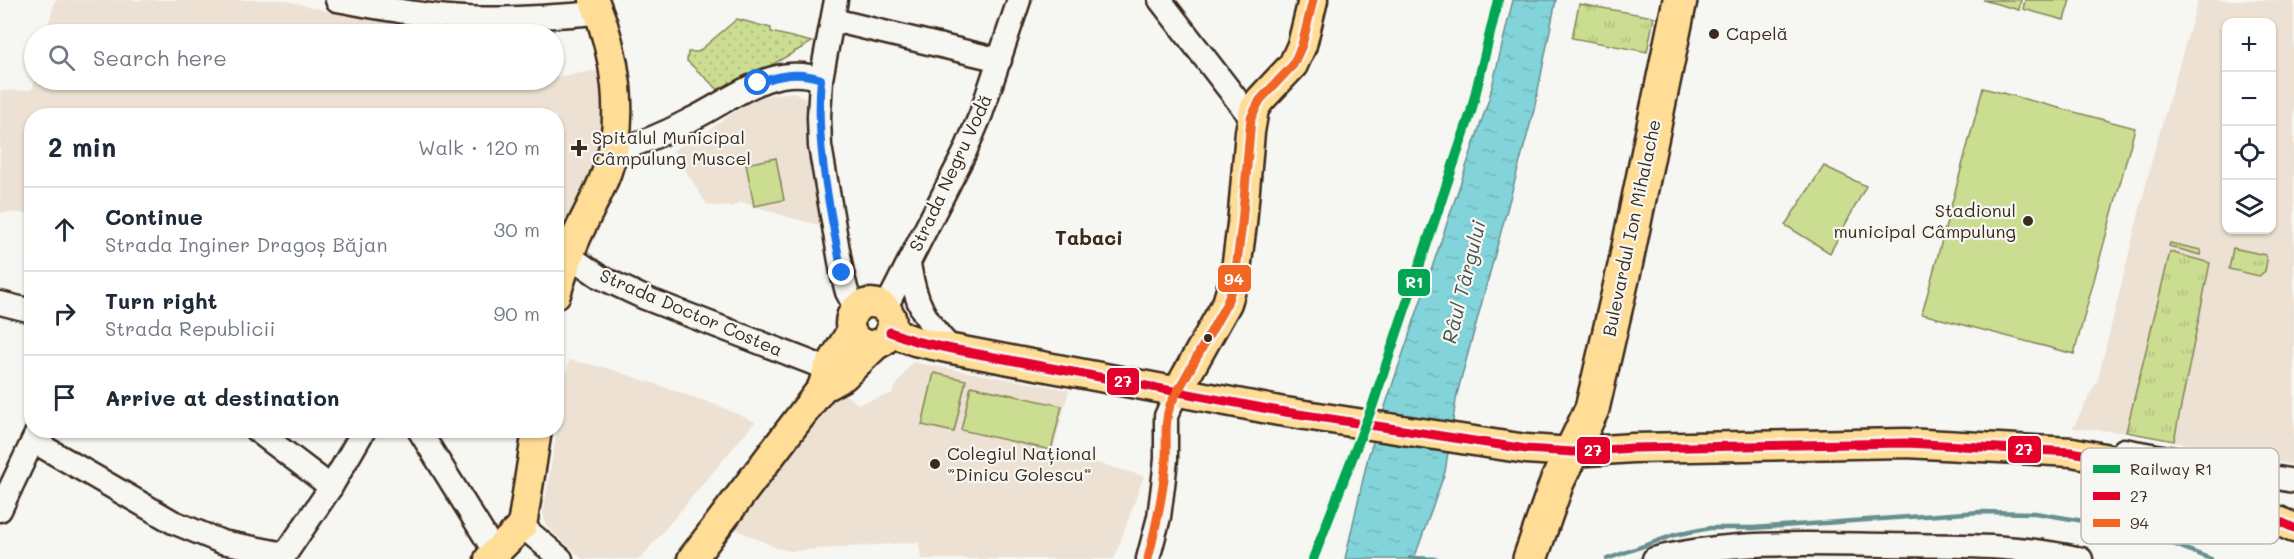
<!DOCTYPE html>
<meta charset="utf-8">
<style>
:root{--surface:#fff;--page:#f6f6f7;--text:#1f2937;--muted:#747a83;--line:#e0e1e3}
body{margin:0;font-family:Mali,sans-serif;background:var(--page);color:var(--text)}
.controls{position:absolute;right:18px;top:18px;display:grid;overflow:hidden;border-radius:12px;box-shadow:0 2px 4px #0004}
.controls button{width:54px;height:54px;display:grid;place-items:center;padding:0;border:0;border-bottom:2px solid var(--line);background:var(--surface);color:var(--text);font:30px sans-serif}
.stop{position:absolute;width:18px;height:18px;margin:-14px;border:4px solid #1a73e8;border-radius:50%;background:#fff}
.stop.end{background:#1a73e8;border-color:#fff;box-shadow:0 2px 6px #0008}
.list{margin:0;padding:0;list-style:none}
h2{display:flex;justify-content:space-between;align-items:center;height:78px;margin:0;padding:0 24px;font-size:26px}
h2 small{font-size:20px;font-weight:400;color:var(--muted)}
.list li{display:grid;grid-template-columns:39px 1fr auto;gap:18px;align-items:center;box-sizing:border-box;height:84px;padding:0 24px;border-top:2px solid var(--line)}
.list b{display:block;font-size:22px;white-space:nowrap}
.list p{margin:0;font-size:20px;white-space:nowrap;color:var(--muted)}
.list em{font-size:20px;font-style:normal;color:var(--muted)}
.icon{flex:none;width:33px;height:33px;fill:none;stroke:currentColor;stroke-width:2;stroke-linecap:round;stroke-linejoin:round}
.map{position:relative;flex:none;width:2294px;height:559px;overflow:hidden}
.search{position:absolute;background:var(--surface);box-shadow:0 2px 4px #0004;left:24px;top:24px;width:540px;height:66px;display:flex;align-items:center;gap:15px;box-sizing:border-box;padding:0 21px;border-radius:33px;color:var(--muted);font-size:22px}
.panel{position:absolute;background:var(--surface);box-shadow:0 2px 4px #0004;left:24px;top:108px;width:540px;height:330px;border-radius:24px}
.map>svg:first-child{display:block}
.built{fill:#ede1d3;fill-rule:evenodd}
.grass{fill:url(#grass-tufts);stroke:#838458;stroke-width:1.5}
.garden{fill:url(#garden-dots);stroke:#838458;stroke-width:1.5}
.pitch{fill:#cbdd91;stroke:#838458;stroke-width:1.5}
.water{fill:url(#water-ripples);stroke:#66908f;stroke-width:1.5}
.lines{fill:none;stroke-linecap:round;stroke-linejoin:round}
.stream{stroke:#66908f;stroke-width:4.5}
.minor-casing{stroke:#3b2a1e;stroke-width:27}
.major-casing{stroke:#3b2a1e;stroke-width:33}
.highway-casing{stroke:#3b2a1e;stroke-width:38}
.minor{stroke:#f6f6f2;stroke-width:22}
.major{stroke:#ffdd96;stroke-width:28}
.highway{stroke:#ffdd96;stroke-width:33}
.bus-1-casing{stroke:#f6f6f2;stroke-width:14}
.bus-2-casing{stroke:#f6f6f2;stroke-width:14}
.bus-1{stroke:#e4002b;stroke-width:9}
.bus-2{stroke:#f26522;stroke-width:9}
.rail-1-casing{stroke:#f6f6f2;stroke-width:15}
.rail-1{stroke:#00a651;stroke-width:10}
.route{stroke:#1a73e8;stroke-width:8}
.poi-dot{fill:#3b2a1e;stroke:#f6f6f2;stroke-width:2}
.labels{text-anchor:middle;stroke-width:4.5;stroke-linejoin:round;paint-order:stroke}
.poi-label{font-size:18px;fill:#3b2a1e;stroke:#f6f6f2;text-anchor:start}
.street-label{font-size:18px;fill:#3b2a1e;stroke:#f6f6f2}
.neighbourhood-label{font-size:20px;font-weight:bold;fill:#3b2a1e;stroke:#f6f6f2}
.water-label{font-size:20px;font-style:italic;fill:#4d544d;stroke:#f6f6f2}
.key{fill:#f6f6f2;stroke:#beb9b2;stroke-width:1.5}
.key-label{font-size:16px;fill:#3b2a1e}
.line-badge{stroke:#f6f6f2;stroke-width:2}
.badge-label{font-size:16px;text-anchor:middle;font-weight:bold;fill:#fff}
</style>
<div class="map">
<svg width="2294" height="559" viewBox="0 0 2294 559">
<defs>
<pattern id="grass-tufts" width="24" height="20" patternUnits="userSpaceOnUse" patternTransform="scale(1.5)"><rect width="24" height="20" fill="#cbdd91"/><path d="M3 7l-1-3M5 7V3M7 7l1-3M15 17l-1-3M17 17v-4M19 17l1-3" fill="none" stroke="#afbe7d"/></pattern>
<pattern id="garden-dots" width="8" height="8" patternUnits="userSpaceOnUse" patternTransform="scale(1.5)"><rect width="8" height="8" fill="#cbdd91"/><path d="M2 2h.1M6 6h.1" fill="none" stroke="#afbe7d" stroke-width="1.8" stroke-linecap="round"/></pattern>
<pattern id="water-ripples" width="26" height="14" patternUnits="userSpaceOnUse" patternTransform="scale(1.5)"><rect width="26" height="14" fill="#83d4da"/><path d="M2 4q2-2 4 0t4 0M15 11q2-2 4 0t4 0" fill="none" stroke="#72b6bb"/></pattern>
</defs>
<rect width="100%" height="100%" fill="#f6f6f2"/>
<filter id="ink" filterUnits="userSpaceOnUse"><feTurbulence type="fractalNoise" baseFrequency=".0167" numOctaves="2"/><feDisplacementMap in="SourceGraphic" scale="12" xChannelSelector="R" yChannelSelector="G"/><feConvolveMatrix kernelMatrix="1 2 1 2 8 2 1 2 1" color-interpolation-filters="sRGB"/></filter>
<g filter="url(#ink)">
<g class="built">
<path d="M 55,0 L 284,0 L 338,14 L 509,32 L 509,34 L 46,34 Z"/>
<path d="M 2198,0 L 2294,0 L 2294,465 L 2123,432 L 2073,428 L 2098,379 L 2155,148 ZM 2226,22 L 2272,22 L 2272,230 L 2226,230 Z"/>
<path d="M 609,69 L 601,155 L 560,242 L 556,241 L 556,116 L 32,116 L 31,214 L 0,212 L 0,91 L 32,90 L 35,80 L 507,80 L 508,82 L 554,80 L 554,77 Z"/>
<path d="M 794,92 L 803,97 L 806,102 L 830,228 L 788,217 L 741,202 L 731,207 L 707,205 L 673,150 L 708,131 L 747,103 L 761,96 Z"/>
<path d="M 569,360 L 607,368 L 652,383 L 719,406 L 755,422 L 640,559 L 583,559 L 546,526 L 543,513 Z"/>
<path d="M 912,362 L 1069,390 L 1053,451 L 1144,476 L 1114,559 L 921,559 L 919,542 L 791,551 L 777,548 L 724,524 L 832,386 L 858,404 L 891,394 Z"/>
</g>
<g class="grass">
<path d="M 1579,4 L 1654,17 L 1647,52 L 1572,38 Z"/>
<path d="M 2170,243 L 2201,250 L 2200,255 L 2169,246 Z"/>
<path d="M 2233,248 L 2265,255 L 2267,260 L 2265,271 L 2259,276 L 2229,269 Z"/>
<path d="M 2170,252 L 2210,263 L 2174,441 L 2126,432 Z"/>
</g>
<path class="garden" d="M 737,19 L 771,28 L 771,32 L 812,42 L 722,93 L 687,61 L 688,52 L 698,52 Z"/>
<g class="pitch">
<path d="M 1983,0 L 2021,0 L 2019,10 Z"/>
<path d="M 2025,0 L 2070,0 L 2064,20 L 2023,9 Z"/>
<path d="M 1983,88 L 2135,128 L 2074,354 L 1922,314 Z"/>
<path d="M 776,158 L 784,200 L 754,206 L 746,164 Z"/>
<path d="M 1824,166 L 1866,186 L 1830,253 L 1785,225 Z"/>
<path d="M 934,373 L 966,380 L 954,432 L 922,425 Z"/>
<path d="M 971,386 L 1062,406 L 1051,450 L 961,430 Z"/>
</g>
<path class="water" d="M 1513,0 L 1556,0 L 1534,110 L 1457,394 L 1445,472 L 1414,559 L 1345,559 L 1368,457 L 1489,99 Z"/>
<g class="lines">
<g class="stream">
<path d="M 1410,558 L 1437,559"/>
<path d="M 1607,559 L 1674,535 L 1710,528 L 1753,528 L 1980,512 L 2035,513 L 2090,522 L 2158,538 L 2211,559"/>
</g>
<g class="minor-casing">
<g id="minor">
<path d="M 337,0 C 379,8 423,16 465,18 C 510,20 555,16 599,13"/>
<path d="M 836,0 L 821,79 L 819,117 L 820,146 L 842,273 L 847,292 L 856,309"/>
<path d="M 1160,0 L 1251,118"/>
<path d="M 833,20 L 1000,60"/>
<path d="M 614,151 C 640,144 666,133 690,120 C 732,100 772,62 821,79"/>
<path d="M 556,253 L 568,255 L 600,277 L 645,298 L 828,369"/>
<path d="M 909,264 C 915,302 925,322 952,349"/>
<path d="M 0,303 L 32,311"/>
<path d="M 885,309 L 964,154 L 981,114 L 1019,0"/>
<path d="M 256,430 L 331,487"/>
<path d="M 419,430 L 494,551"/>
<path d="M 33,441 L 173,522 L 222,542 L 285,554"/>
<path d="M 2124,450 L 2294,481"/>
<path d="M 0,510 L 38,430"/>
<path d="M 522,526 L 561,559"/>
<path d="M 282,559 L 331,487 L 364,430"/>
<path d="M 1148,559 L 1159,517 L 1163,486 L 1166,459 L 1166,416 L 1177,392"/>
<path d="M 1654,559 C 1729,540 1809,544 1886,545 C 1951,546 2017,544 2081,559"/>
</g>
</g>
<g class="major-casing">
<g id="major">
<path d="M 556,294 C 562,275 568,256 576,238 C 586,215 599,194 607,171 C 627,118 615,51 594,0"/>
<circle cx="871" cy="324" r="21"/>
<path d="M 890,332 L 915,341 L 952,349 L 1279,411 L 1526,449 L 1573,452 L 1633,448 L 1906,443 L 2072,452 L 2119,461 L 2160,472 L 2205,488 L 2294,528"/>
<path d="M 822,388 L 844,376 L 877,344"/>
<path d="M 1177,392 L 1227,303 L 1235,277 L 1242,224 L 1250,132 L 1254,109 L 1260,100 L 1293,65 L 1302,45 L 1313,0"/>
<path d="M 489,559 L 522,526 L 537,430"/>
<path d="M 692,559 L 822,388 L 828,369 L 851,332"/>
</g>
</g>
<g class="highway-casing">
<path id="highway" d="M 1530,559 L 1557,482 L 1592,409 L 1625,266 L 1680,0"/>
</g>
<use href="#minor" class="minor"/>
<use href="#major" class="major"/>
<use href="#highway" class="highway"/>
<g class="bus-1-casing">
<path id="bus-1" d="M 890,332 L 915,341 L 952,349 L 1279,411 L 1526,449 L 1573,452 L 1633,448 L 1906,443 L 2072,452 L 2119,461 L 2160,472 L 2205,488 L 2294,528"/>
</g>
<g class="bus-2-casing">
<path id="bus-2" d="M 1148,559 C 1156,527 1163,495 1166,461 C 1167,442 1164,423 1170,405 L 1227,303 L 1235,277 L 1242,224 L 1251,118 L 1260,100 L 1293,65 L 1302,45 L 1313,0"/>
</g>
<use href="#bus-1" class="bus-1"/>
<use href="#bus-2" class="bus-2"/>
<g class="rail-1-casing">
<path id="rail-1" d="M 1313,559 L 1372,407 L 1471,112 L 1498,0"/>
</g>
<use href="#rail-1" class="rail-1"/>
</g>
</g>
<g class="lines" filter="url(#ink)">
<path class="route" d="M 758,83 C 780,75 799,71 821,79 C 815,144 830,209 842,273"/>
</g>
<g class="poi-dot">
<circle cx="1714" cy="34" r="6"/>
<path d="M576 139h6v6h6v6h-6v6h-6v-6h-6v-6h6z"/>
<circle cx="2028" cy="221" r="6"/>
<circle cx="1208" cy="338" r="5"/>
<circle cx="935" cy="464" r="6"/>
</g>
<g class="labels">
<g class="poi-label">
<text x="1726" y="40">Capelă</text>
<text x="592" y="144">Spitalul Municipal<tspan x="592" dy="21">Câmpulung Muscel</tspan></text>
<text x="2016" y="217" text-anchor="end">Stadionul<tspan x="2016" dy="21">municipal Câmpulung</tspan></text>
<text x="947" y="460">Colegiul Național<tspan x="947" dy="21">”Dinicu Golescu”</tspan></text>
</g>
<g class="street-label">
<text transform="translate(951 173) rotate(-65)" y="6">Strada Negru Vodă</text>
<text transform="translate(1632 228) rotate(-78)" y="6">Bulevardul Ion Mihalache</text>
<text transform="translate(691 313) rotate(23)" y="6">Strada Doctor Costea</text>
</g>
<g class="neighbourhood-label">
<text x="1089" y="245">Tabaci</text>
</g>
<g class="water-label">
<text transform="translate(1464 282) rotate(-76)" y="7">Râul Târgului</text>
</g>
</g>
<rect x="2081" y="448" width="198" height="96" rx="9" class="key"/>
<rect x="2093" y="465" width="27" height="8" fill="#00a651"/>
<rect x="2093" y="492" width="27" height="8" fill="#e4002b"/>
<rect x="2093" y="519" width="27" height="8" fill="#f26522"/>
<g class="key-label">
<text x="2130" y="475">Railway R1</text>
<text x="2130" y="502">27</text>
<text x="2130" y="529">94</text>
</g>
<g class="line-badge">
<rect x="1217" y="264" width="35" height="29" rx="6" fill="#f26522"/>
<rect x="1397" y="268" width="34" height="29" rx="6" fill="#00a651"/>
<rect x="1106" y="367" width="34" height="29" rx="6" fill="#e4002b"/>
<rect x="2007" y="435" width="35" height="29" rx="6" fill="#e4002b"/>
<rect x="1576" y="436" width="35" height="29" rx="6" fill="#e4002b"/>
</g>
<g class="badge-label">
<text x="1234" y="285">94</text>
<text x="1414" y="288">R1</text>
<text x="1123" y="387">27</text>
<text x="2024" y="455">27</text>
<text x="1593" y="456">27</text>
</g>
</svg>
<div class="controls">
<button>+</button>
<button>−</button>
<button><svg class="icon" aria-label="locate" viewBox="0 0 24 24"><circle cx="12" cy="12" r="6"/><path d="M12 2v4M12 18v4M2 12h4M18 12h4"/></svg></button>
<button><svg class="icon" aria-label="layers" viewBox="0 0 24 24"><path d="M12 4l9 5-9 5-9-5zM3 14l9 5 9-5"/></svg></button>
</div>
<div class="stop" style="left:758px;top:83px"></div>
<div class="stop end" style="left:842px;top:273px"></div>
<div class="search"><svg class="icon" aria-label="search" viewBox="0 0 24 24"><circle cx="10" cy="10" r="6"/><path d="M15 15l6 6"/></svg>Search here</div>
<section class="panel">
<h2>2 min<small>Walk · 120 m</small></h2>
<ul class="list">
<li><svg class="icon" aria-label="ahead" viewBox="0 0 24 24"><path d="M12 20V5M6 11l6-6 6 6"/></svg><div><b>Continue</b><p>Strada Inginer Dragoș Băjan</p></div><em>30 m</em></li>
<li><svg class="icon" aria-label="right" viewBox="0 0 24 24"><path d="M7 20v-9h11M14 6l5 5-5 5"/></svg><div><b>Turn right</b><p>Strada Republicii</p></div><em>90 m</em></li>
<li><svg class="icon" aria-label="arrive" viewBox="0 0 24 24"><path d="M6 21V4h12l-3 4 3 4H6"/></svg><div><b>Arrive at destination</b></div></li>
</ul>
</section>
</div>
